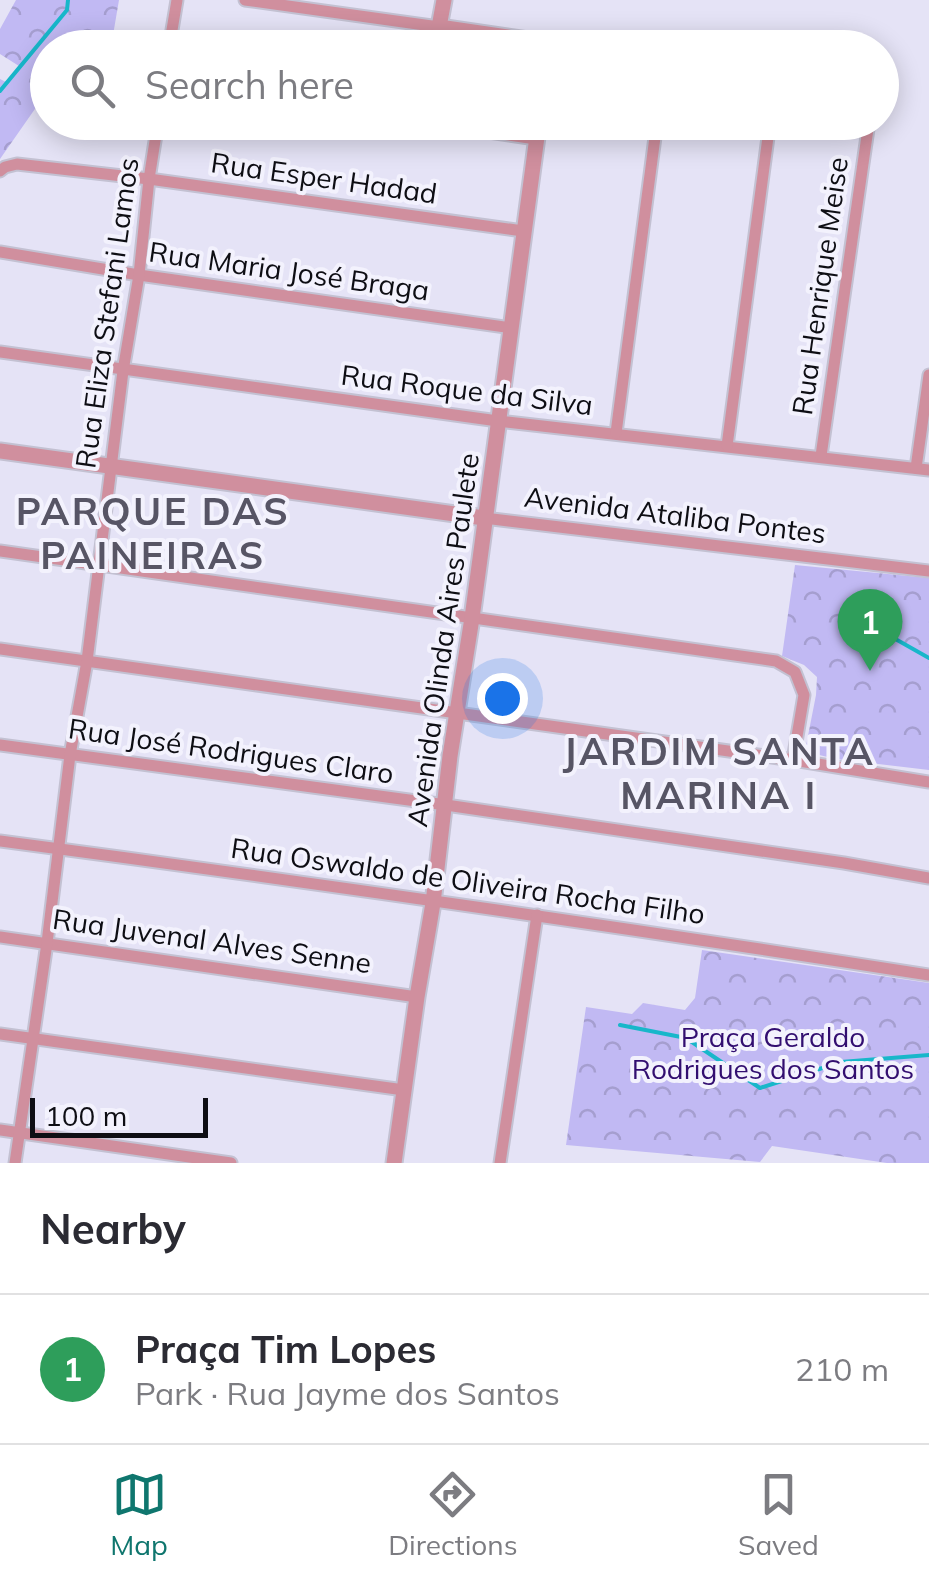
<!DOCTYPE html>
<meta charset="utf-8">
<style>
:root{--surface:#fff;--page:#f7f7f7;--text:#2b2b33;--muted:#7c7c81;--line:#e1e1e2;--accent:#0f766e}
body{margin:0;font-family:Mulish,sans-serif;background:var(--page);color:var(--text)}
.scale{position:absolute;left:30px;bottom:25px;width:178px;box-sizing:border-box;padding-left:10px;border:5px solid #0e0e14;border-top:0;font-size:28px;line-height:35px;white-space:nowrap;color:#0e0e14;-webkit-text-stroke:8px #f3f2fd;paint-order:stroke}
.you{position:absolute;left:502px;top:698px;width:35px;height:35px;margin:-25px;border:8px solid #fff;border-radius:50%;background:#1a73e8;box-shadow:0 0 0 15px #1a73e833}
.badge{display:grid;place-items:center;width:65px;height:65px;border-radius:50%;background:var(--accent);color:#fff;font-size:32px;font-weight:700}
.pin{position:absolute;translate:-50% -82px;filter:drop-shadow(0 2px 5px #0008)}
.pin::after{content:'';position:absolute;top:52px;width:35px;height:30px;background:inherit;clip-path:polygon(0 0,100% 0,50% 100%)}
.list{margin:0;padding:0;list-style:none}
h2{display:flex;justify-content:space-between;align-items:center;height:130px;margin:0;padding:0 40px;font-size:42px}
h2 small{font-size:32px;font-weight:400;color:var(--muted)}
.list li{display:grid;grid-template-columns:65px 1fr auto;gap:30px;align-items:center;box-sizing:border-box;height:150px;padding:0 40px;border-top:2px solid var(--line)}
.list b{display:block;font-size:38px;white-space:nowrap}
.list p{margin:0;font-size:32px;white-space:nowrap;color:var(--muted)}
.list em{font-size:32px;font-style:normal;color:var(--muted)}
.icon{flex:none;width:55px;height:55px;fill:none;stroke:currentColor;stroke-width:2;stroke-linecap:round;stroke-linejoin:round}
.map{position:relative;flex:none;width:929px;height:1163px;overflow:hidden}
.search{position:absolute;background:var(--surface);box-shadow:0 5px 25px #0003;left:30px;right:30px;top:30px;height:110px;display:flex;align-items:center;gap:25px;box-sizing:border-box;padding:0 35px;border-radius:55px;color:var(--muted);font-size:38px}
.sheet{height:280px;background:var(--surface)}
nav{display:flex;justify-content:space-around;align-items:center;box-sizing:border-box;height:140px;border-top:2px solid var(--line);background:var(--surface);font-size:28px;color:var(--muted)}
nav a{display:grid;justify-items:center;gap:5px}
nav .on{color:var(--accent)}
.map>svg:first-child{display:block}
.forest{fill:url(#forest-crowns)}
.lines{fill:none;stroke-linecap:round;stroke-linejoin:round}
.stream{stroke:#18b7ca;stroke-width:4}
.minor-casing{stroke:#c3c1d2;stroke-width:15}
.tertiary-casing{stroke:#c3c1d2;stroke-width:19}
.minor{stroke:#d08f9e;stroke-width:11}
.tertiary{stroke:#d08f9e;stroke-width:15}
.labels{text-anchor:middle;stroke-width:8;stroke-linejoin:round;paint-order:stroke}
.street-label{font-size:28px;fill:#0e0e14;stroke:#f3f2fd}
.park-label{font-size:28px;fill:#320e70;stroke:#f3f2fd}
.district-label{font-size:38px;font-weight:bold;letter-spacing:2.5px;fill:#575565;stroke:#f3f2fd}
</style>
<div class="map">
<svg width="929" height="1163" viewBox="0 0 929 1163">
<defs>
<pattern id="forest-crowns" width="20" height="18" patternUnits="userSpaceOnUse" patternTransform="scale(2.5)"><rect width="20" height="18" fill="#c1b9f3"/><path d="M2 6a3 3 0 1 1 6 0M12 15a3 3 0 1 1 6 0" fill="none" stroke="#a59ecf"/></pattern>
</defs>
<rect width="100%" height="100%" fill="#e5e3f6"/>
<g class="forest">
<path d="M 16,0 L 119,0 L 111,47 L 48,48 L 47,107 L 37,106 L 0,159 L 0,79 L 6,82 L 19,66 L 0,54 L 0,29 Z"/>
<path d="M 795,565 L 929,578 L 929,770 L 836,759 L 811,753 L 806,746 L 816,695 L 817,677 L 804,665 L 782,656 Z"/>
<path d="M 702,950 L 929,983 L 929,1163 L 887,1163 L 772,1146 L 760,1162 L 566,1145 L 586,1007 L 632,1014 L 643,1003 L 685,1010 L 695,998 Z"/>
</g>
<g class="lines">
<g class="stream">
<path d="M 0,91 L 67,10 L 68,0"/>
<path d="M 883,632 L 929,658"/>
<path d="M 620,1025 L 686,1038 L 760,1088 L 841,1062 L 929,1055"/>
</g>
<g class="minor-casing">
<g id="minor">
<path d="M 245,0 L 439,27"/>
<path d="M 169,48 L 177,0"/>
<path d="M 420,122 L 536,139"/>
<path d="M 0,171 L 5,167 L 17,164 L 149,179 L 523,231"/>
<path d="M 0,252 L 139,275 L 512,328"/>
<path d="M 0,352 L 498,421 L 929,470"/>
<path d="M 616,433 L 657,122"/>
<path d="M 727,446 L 770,122"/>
<path d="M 821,456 L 869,122"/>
<path d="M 916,468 L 929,375"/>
<path d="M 484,518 L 929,571"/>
<path d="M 0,551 L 776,661 L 795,672 L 804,695 L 793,760"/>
<path d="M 0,649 L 793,760 L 929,782"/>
<path d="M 0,745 L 446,805 L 844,863 L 929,878"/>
<path d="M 0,841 C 310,882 620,927 929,975"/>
<path d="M 0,937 L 417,997"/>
<path d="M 0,1034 L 404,1090"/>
<path d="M 0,1130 L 231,1163"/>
<path d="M 15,1163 L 47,943 L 70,755 L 87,661 L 123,371 L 139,275 L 149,179 L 158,122"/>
<path d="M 500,1163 L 537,915"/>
</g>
</g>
<g class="tertiary-casing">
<g id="tertiary">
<path d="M 444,0 L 439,27 L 542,42 L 548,48"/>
<path d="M 0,451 L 484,518"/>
<path d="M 394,1163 L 417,997 L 433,903 L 450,756 L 472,618 L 539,122"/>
</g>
</g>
<use href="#minor" class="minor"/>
<use href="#tertiary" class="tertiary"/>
</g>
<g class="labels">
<g class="street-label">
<text transform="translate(324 178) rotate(8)" y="10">Rua Esper Hadad</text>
<text transform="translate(289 271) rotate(8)" y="10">Rua Maria José Braga</text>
<text transform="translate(820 286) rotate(-82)" y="10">Rua Henrique Meise</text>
<text transform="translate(107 313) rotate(-82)" y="10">Rua Eliza Stefani Lamos</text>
<text transform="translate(467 390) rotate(7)" y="10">Rua Roque da Silva</text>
<text transform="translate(675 515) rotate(7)" y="10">Avenida Ataliba Pontes</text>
<text transform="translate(443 640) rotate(-82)" y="10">Avenida Olinda Aires Paulete</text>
<text transform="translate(231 751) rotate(8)" y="10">Rua José Rodrigues Claro</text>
<text transform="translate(468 881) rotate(8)" y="10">Rua Oswaldo de Oliveira Rocha Filho</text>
<text transform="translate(212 941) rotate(8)" y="10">Rua Juvenal Alves Senne</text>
</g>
<g class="park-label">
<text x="773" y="1047">Praça Geraldo<tspan x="773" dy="32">Rodrigues dos Santos</tspan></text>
</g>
<g class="district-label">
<text x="153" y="525">PARQUE DAS<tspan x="153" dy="44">PAINEIRAS</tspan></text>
<text x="719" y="765">JARDIM SANTA<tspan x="719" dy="44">MARINA I</tspan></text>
</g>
</g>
</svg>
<div class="scale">100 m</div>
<div class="you"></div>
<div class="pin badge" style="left:870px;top:671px;background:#2e9e5b">1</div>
<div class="search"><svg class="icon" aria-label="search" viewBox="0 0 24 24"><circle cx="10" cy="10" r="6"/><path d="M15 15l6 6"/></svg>Search here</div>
</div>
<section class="sheet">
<h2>Nearby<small></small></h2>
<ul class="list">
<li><span class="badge" style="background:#2e9e5b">1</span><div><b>Praça Tim Lopes</b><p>Park · Rua Jayme dos Santos</p></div><em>210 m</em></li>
</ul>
</section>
<nav>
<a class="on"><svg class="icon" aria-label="map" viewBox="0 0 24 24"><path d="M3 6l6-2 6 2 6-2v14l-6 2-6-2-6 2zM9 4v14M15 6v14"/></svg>Map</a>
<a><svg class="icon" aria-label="directions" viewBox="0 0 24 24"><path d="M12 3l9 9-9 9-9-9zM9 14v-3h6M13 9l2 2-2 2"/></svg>Directions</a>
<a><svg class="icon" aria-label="saved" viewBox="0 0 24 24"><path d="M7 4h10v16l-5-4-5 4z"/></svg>Saved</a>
</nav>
